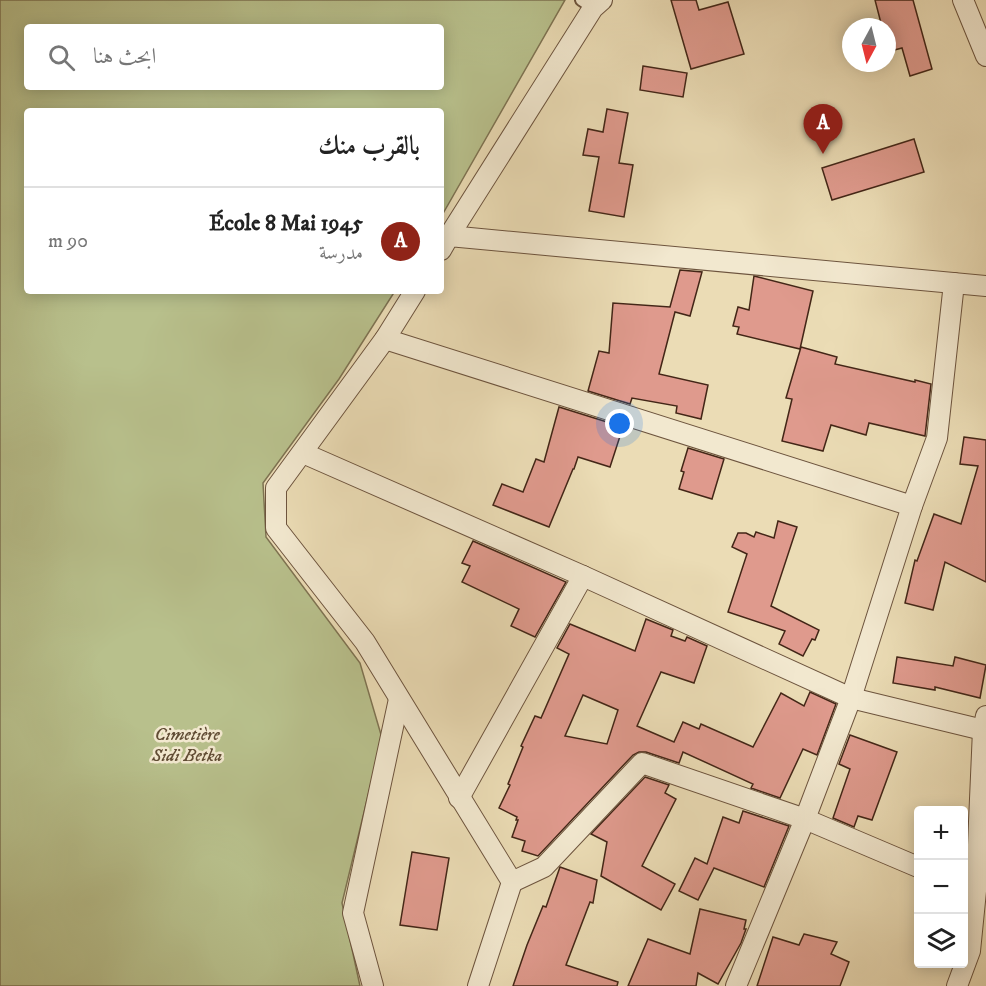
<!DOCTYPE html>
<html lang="ar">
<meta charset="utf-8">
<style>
:root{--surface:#fff;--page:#f2f2f2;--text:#222;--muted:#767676;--line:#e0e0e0;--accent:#8f2418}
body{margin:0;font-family:"IM FELL DW Pica",Amiri,serif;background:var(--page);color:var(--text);direction:rtl}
.controls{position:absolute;right:18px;bottom:18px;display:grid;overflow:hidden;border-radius:6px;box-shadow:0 3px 15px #0003}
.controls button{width:54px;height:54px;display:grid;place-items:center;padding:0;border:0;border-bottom:2px solid var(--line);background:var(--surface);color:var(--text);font:30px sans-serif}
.compass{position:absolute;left:842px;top:18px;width:54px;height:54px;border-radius:50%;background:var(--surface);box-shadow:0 3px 15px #0003;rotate:187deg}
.you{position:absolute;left:620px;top:424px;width:21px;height:21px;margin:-15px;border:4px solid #fff;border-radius:50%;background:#1a73e8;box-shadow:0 0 0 9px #1a73e833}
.badge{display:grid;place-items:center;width:39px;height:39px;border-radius:50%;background:var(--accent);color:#fff;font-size:20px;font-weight:700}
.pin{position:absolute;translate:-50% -50px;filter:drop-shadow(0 2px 3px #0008)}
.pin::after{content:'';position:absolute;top:32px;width:21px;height:18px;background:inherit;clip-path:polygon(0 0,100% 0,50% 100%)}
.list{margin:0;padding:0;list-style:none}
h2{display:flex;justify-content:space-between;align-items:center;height:78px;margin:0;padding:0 24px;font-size:26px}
h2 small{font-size:20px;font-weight:400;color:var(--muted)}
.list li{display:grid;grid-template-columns:39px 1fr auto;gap:18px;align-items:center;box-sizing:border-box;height:108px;padding:0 24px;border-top:2px solid var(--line)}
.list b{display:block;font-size:22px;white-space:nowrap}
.list p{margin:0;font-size:20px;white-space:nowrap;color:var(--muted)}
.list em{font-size:20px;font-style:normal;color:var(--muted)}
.icon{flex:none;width:33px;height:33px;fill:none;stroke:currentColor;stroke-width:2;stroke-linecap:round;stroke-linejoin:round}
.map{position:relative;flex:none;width:986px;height:986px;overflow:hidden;direction:ltr}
.search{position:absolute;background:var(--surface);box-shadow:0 3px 15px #0003;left:24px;top:24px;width:420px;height:66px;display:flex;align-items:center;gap:15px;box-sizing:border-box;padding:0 21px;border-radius:6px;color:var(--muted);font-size:22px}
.panel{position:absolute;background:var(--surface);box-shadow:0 3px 15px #0003;left:24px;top:108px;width:420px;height:186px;border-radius:6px;direction:rtl}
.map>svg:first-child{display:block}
.green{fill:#b8c08c;stroke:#7e7352;stroke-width:1.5;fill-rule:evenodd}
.building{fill:#df9a8d;stroke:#432617;stroke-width:1.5;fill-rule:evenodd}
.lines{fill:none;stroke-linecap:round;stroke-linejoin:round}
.service-casing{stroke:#6d543e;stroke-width:14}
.minor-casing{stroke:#6d543e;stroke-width:22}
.service{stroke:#f2e8cf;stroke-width:10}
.minor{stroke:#f2e8cf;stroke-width:20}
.labels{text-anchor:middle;stroke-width:5;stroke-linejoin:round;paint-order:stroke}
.park-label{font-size:18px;font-style:italic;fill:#604c34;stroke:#f2e8cf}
</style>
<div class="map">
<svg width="986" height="986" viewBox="0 0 986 986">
<rect width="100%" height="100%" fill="#ebdcb5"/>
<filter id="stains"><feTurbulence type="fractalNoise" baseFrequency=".00333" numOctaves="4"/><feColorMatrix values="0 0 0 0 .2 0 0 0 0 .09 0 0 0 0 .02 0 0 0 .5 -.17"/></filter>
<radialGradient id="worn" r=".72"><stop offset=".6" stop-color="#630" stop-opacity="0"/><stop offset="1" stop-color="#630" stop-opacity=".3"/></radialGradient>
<path class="green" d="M 0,0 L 565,0 L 441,217 L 441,111 L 27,111 L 27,291 L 395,291 L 339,379 L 263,483 L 266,537 L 360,663 L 382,738 L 342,903 L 360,986 L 0,986 ZM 27,27 L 441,27 L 441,87 L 27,87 Z"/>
<g class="building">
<path d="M 671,0 L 696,0 L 699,10 L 728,2 L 744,54 L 691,69 Z"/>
<path d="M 875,0 L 913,0 L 932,69 L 910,76 L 902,48 L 887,52 L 887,27 L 882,27 Z"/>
<path d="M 643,66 L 687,73 L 683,97 L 640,90 Z"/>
<path d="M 607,109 L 628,113 L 619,163 L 633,165 L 624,217 L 589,211 L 599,157 L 583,155 L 588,129 L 603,132 Z"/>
<path d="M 914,139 L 924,172 L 832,200 L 822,168 Z"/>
<path d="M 680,270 L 702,272 L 690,316 L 675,312 L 659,374 L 708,385 L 701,419 L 676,413 L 677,406 L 632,398 L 630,404 L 588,391 L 599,351 L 609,353 L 613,303 L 670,307 Z"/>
<path d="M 754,276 L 813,291 L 800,349 L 737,334 L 739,327 L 733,326 L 738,307 L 749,310 Z"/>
<path d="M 801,347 L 837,357 L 835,364 L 915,382 L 915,380 L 931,384 L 925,436 L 869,423 L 866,435 L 831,425 L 823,451 L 782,441 L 792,399 L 786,398 Z"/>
<path d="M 559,407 L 623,427 L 610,467 L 578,457 L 574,469 L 573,469 L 549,527 L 493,505 L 502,484 L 523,492 L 536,459 L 544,462 Z"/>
<path d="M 964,437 L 986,440 L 986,582 L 945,562 L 933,610 L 905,603 L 915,560 L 917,561 L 934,514 L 961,524 L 978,466 L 960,464 Z"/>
<path d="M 688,448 L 724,459 L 712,499 L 679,489 L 684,472 L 681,471 Z"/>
<path d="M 778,521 L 797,527 L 771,606 L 819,630 L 815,640 L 812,639 L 803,656 L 779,644 L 785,631 L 728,612 L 747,554 L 732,547 L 738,533 L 746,533 L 754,537 L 756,532 L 774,538 Z"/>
<path d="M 473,541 L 566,582 L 535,637 L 511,626 L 519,609 L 462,582 L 470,566 L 462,563 Z"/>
<path d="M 646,619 L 673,630 L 671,636 L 685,641 L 687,637 L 707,646 L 694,683 L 661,672 L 637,726 L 674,742 L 683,722 L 699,729 L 701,724 L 753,747 L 781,693 L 804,706 L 810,692 L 836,704 L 817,755 L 803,749 L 780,798 L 751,788 L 753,784 L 683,752 L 679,763 L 646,752 L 639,752 L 633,755 L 538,856 L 522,851 L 525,841 L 512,837 L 518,820 L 516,820 L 517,817 L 499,808 L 510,785 L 508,784 L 523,747 L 521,746 L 535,716 L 541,718 L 569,654 L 557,648 L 570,624 L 635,651 ZM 583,695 L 618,710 L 607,744 L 565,736 Z"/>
<path d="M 897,657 L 953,666 L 955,657 L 986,665 L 980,698 L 935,687 L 935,690 L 893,683 Z"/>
<path d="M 850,735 L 897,752 L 872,820 L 858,816 L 854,827 L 833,818 L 850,769 L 839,764 Z"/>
<path d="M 645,777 L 669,785 L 665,793 L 676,799 L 642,866 L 675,884 L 661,910 L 601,876 L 607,842 L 591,834 Z"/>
<path d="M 743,811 L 789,826 L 764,887 L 714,868 L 698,900 L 679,891 L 695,858 L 707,864 L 723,817 L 739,823 Z"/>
<path d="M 412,852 L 449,858 L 437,930 L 400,925 Z"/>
<path d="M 560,867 L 597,880 L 593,903 L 590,902 L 566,965 L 618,982 L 617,986 L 513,986 L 527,945 L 543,906 L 546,907 Z"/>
<path d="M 700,909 L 746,920 L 744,929 L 746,929 L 741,943 L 718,984 L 698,973 L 696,986 L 628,986 L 648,939 L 690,954 Z"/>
<path d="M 804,934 L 837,942 L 831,954 L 849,962 L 840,986 L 757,986 L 773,937 L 799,945 Z"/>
</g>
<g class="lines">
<g class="service-casing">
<path id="service" d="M 581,0 L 593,8"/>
</g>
<g class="minor-casing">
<g id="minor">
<path d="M 963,0 L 986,56"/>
<path d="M 449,236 L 593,8 L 602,0"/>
<path d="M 441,250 L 449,236 L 986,286"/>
<path d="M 415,291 L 385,339 L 276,488 L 276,528 L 365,642 L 512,882 L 478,986"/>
<path d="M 385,339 L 912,506"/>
<path d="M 303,453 L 583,576 L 851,698 L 983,730"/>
<path d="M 459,798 L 583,576"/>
<path d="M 512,882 L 544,867 L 642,763 L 805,819 L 918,867"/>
<path d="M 373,986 L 353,913 L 399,699"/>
<path d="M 736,986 L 805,819 L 851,698 L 912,506 L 937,438 L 954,283"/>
<path d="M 957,986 L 970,951 L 976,891 L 983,730 L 986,716"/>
</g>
</g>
<use href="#service" class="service"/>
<use href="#minor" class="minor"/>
</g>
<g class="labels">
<g class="park-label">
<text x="187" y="740">Cimetière<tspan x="187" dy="21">Sidi Betka</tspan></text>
</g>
</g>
<rect width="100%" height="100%" filter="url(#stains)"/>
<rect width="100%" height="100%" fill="url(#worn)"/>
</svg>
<div class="controls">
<button>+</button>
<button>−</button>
<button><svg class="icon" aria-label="layers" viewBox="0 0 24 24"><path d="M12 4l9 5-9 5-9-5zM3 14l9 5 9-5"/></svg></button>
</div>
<svg class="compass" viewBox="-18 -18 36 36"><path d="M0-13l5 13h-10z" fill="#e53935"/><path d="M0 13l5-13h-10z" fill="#767676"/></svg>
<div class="you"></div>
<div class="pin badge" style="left:823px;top:154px">A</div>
<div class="search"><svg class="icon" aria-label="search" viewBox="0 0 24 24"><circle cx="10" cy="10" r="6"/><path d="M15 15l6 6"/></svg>ابحث هنا</div>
<section class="panel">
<h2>بالقرب منك<small></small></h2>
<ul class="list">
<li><span class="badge">A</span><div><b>École 8 Mai 1945</b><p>مدرسة</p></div><em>90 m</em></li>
</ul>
</section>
</div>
